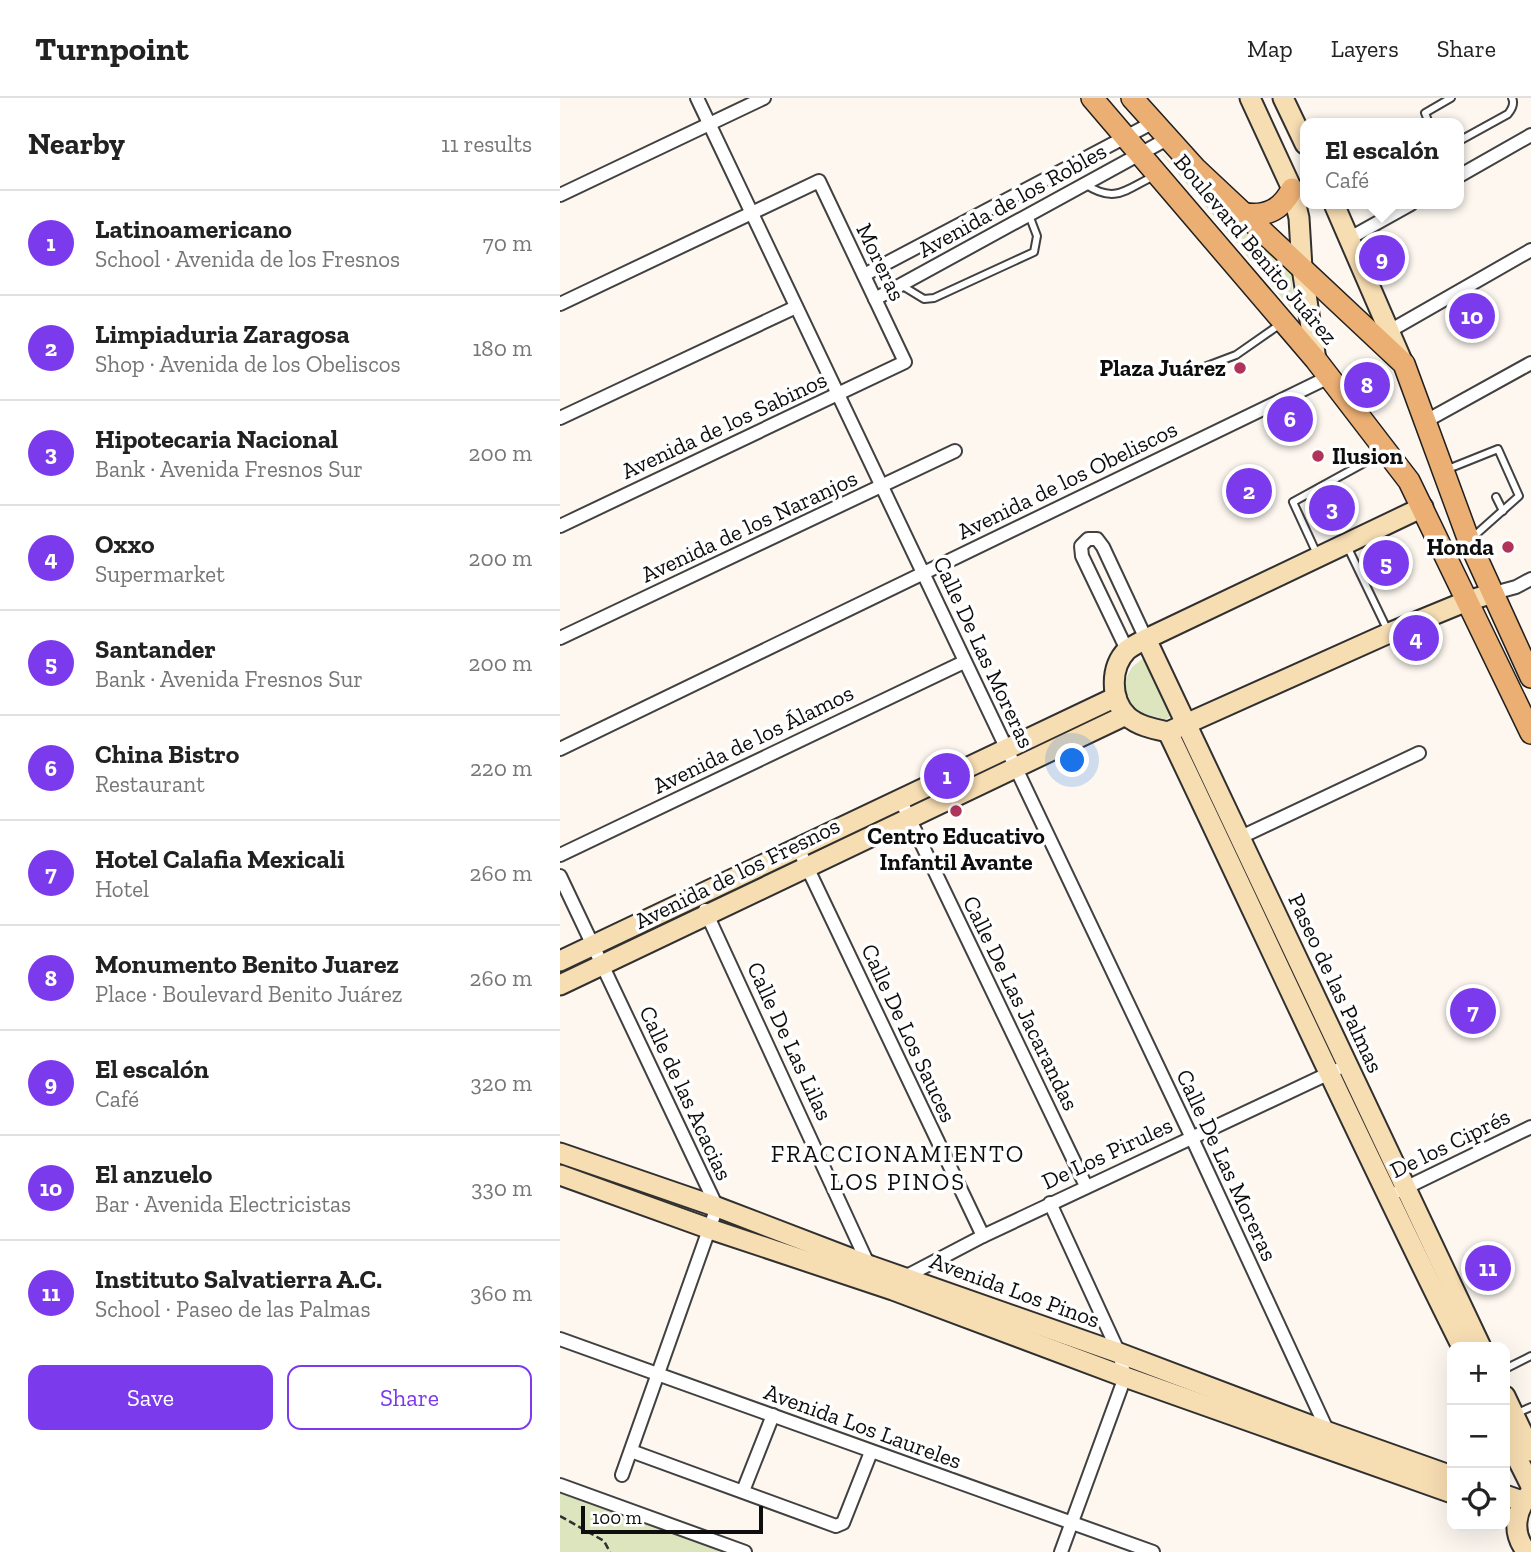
<!DOCTYPE html>
<meta charset="utf-8">
<style>
:root{--surface:#fff;--page:#f2f2f2;--text:#222;--muted:#767676;--line:#e0e0e0;--accent:#7c3aed}
body{margin:0;font-family:"Zilla Slab",serif;background:var(--page);color:var(--text)}
.controls{position:absolute;right:21px;bottom:21px;display:grid;overflow:hidden;border-radius:14px;box-shadow:0 7px 28px #0002}
.controls button{width:63px;height:63px;display:grid;place-items:center;padding:0;border:0;border-bottom:2px solid var(--line);background:var(--surface);color:var(--text);font:35px sans-serif}
.scale{position:absolute;left:21px;bottom:18px;width:182px;box-sizing:border-box;padding-left:7px;border:4px solid #0e0e0e;border-top:0;font-size:19px;line-height:24px;white-space:nowrap;color:#0e0e0e;-webkit-text-stroke:5px #fff;paint-order:stroke}
.you{position:absolute;left:513px;top:663px;width:24px;height:24px;margin:-18px;border:5px solid #fff;border-radius:50%;background:#1a73e8;box-shadow:0 0 0 10px #1a73e833}
.badge{display:grid;place-items:center;width:46px;height:46px;border-radius:50%;background:var(--accent);color:#fff;font-size:23px;font-weight:700}
.pin{position:absolute;translate:-50% -50%;border:4px solid #fff;box-shadow:0 2px 7px #0006}
.popup{position:absolute;left:740px;top:20px;width:164px;height:91px;box-sizing:border-box;display:grid;place-content:center;border-radius:14px;background:var(--surface);filter:drop-shadow(0 2px 5px #0005);font-size:23px;white-space:nowrap;color:var(--muted)}
.popup b{font-size:26px;color:var(--text)}
.popup::after{content:'';position:absolute;left:50%;top:100%;margin-left:-14px;border:14px solid transparent;border-top-color:var(--surface)}
.list{margin:0;padding:0;list-style:none}
h2{display:flex;justify-content:space-between;align-items:center;height:91px;margin:0;padding:0 28px;font-size:30px}
h2 small{font-size:23px;font-weight:400;color:var(--muted)}
.list li{display:grid;grid-template-columns:46px 1fr auto;gap:21px;align-items:center;box-sizing:border-box;height:105px;padding:0 28px;border-top:2px solid var(--line)}
.list b{display:block;font-size:26px;white-space:nowrap}
.list p{margin:0;font-size:23px;white-space:nowrap;color:var(--muted)}
.list em{font-size:23px;font-style:normal;color:var(--muted)}
.actions{display:flex;gap:14px;padding:21px 28px}
.actions a{flex:1;padding:16px 0;border:2px solid var(--accent);border-radius:14px;text-align:center;font-size:24px;color:var(--accent)}
.actions .main{background:var(--accent);color:#fff}
.icon{flex:none;width:38px;height:38px;fill:none;stroke:currentColor;stroke-width:2;stroke-linecap:round;stroke-linejoin:round}
.map{position:relative;flex:none;width:971px;height:1454px;overflow:hidden}
header{display:flex;align-items:center;gap:42px;box-sizing:border-box;height:98px;padding:0 35px;background:var(--surface);border-bottom:2px solid var(--line)}
header strong{font-size:33px}
nav{display:flex;gap:38px;margin-inline-start:auto;font-size:24px}
main{display:flex}
aside{flex:1;background:var(--surface)}
.map>svg:first-child{display:block}
.green{fill:#dce5bd}
.lines{fill:none;stroke-linecap:round;stroke-linejoin:round}
.lane-casing{stroke:#414141;stroke-width:10}
.street-casing{stroke:#414141;stroke-width:16}
.secondary-casing{stroke:#303030;stroke-width:23}
.primary-casing{stroke:#1f1f1f;stroke-width:24}
.path{stroke:#303030;stroke-width:2.5;stroke-dasharray:7 3.5;stroke-linecap:butt}
.lane{stroke:#fff;stroke-width:6}
.street{stroke:#fff;stroke-width:12}
.secondary{stroke:#f7ddb2;stroke-width:19}
.primary{stroke:#ebaf73;stroke-width:21}
.poi-dot{fill:#b0335a;stroke:#fff;stroke-width:2.5}
.labels{text-anchor:middle;stroke-width:7;stroke-linejoin:round;paint-order:stroke}
.street-label{font-size:23px;fill:#0e0e0e;stroke:#fff}
.poi-label{font-size:23px;font-weight:bold;fill:#0e0e0e;stroke:#fff;text-anchor:end}
.neighbourhood-label{font-size:24px;letter-spacing:2px;fill:#0e0e0e;stroke:#fff}
</style>
<header>
<strong>Turnpoint</strong>
<nav><a>Map</a><a>Layers</a><a>Share</a></nav>
</header>
<main>
<aside>
<h2>Nearby<small>11 results</small></h2>
<ul class="list">
<li><span class="badge">1</span><div><b>Latinoamericano</b><p>School · Avenida de los Fresnos</p></div><em>70 m</em></li>
<li><span class="badge">2</span><div><b>Limpiaduria Zaragosa</b><p>Shop · Avenida de los Obeliscos</p></div><em>180 m</em></li>
<li><span class="badge">3</span><div><b>Hipotecaria Nacional</b><p>Bank · Avenida Fresnos Sur</p></div><em>200 m</em></li>
<li><span class="badge">4</span><div><b>Oxxo</b><p>Supermarket</p></div><em>200 m</em></li>
<li><span class="badge">5</span><div><b>Santander</b><p>Bank · Avenida Fresnos Sur</p></div><em>200 m</em></li>
<li><span class="badge">6</span><div><b>China Bistro</b><p>Restaurant</p></div><em>220 m</em></li>
<li><span class="badge">7</span><div><b>Hotel Calafia Mexicali</b><p>Hotel</p></div><em>260 m</em></li>
<li><span class="badge">8</span><div><b>Monumento Benito Juarez</b><p>Place · Boulevard Benito Juárez</p></div><em>260 m</em></li>
<li><span class="badge">9</span><div><b>El escalón</b><p>Café</p></div><em>320 m</em></li>
<li><span class="badge">10</span><div><b>El anzuelo</b><p>Bar · Avenida Electricistas</p></div><em>330 m</em></li>
<li><span class="badge">11</span><div><b>Instituto Salvatierra A.C.</b><p>School · Paseo de las Palmas</p></div><em>360 m</em></li>
</ul>
<div class="actions"><a class="main">Save</a><a>Share</a></div>
</aside>
<div class="map">
<svg width="971" height="1454" viewBox="0 0 971 1454">
<rect width="100%" height="100%" fill="#fdf7f0"/>
<g class="green">
<path d="M 600,54 L 625,80 L 638,83 L 731,174 L 734,214 Z"/>
<path d="M 585,559 L 614,617 L 598,625 C 578,616 568,609 563,586 L 572,569 Z"/>
<path d="M 0,1387 L 185,1454 L 0,1454 Z"/>
</g>
<g class="lines">
<g class="lane-casing">
<g id="lane">
<path d="M 869,25 L 865,15 L 891,0"/>
<path d="M 899,43 L 948,16 C 952,11 955,6 952,0"/>
<path d="M 525,86 C 555,106 565,92 594,78"/>
<path d="M 341,187 L 364,201 L 374,200 L 474,154 L 477,138 L 469,117"/>
<path d="M 639,271 L 676,257 L 719,227"/>
<path d="M 888,371 L 938,351 L 959,398 L 913,439"/>
<path d="M 936,399 L 943,413"/>
<path d="M 787,448 L 828,533"/>
<path d="M 757,456 L 733,404 L 824,354"/>
<path d="M 945,1271 L 971,1258"/>
<path d="M 955,1316 L 971,1309"/>
</g>
</g>
<g class="street-casing">
<g id="street">
<path d="M 137,0 L 631,1038 L 769,1336"/>
<path d="M 899,78 L 971,37"/>
<path d="M 0,97 L 204,0"/>
<path d="M 790,140 L 851,106"/>
<path d="M 304,177 L 594,24"/>
<path d="M 315,201 L 609,40"/>
<path d="M 0,206 L 259,83 L 345,264 L 0,428"/>
<path d="M 826,235 L 971,152"/>
<path d="M 0,320 L 236,209"/>
<path d="M 866,323 L 971,265"/>
<path d="M 934,495 L 956,489 L 971,481"/>
<path d="M 0,540 L 395,353"/>
<path d="M 567,552 L 522,458 L 521,448 L 528,441 L 537,441 L 543,449 L 586,541"/>
<path d="M 0,651 L 769,279"/>
<path d="M 340,701 L 526,1088"/>
<path d="M 681,739 L 859,655"/>
<path d="M 238,750 L 423,1138"/>
<path d="M 0,757 L 404,564"/>
<path d="M 0,778 L 157,1109 L 62,1377"/>
<path d="M 145,812 L 310,1170"/>
<path d="M 839,1093 L 971,1029"/>
<path d="M 490,1105 L 559,1255 L 565,1279 L 501,1454"/>
<path d="M 341,1181 L 423,1138 L 776,972"/>
<path d="M 0,1241 L 593,1454"/>
<path d="M 71,1353 L 276,1428 L 283,1425 L 311,1354"/>
<path d="M 0,1387 L 185,1454"/>
<path d="M 183,1393 L 213,1317"/>
</g>
</g>
<g class="secondary-casing">
<g id="secondary">
<path d="M 690,0 L 732,91 L 739,120 L 742,170 L 756,262"/>
<path d="M 723,0 L 745,46"/>
<path d="M 774,106 L 843,265"/>
<path d="M 863,409 L 586,541 C 580,544 572,548 567,552 C 550,569 550,601 567,618 C 578,628 594,631 608,634 L 829,535 L 907,503 L 934,495"/>
<path d="M 586,541 L 921,1249"/>
<path d="M 608,634 C 706,839 800,1046 902,1249"/>
<path d="M 0,863 L 556,599"/>
<path d="M 0,887 L 566,617"/>
<path d="M 0,1055 L 157,1109 L 311,1168 L 559,1255 L 768,1334 L 892,1378"/>
<path d="M 0,1077 L 150,1131 L 333,1192 L 565,1279 L 892,1395"/>
<path d="M 945,1298 L 971,1353"/>
<path d="M 945,1336 L 971,1388"/>
<path d="M 945,1397 L 962,1403"/>
<path d="M 967,1454 C 951,1435 955,1412 971,1394"/>
</g>
</g>
<g class="primary-casing">
<g id="primary">
<path d="M 532,0 L 756,262 L 849,383 L 971,635"/>
<path d="M 572,0 L 636,71 L 844,266 L 909,443 L 971,579"/>
<path d="M 685,116 C 707,119 722,111 732,91"/>
</g>
</g>
<path class="path" d="M 0,1418 L 44,1443 L 50,1454"/>
<use href="#lane" class="lane"/>
<use href="#street" class="street"/>
<use href="#secondary" class="secondary"/>
<use href="#primary" class="primary"/>
</g>
<g class="poi-dot">
<circle cx="680" cy="270" r="7"/>
<circle cx="758" cy="358" r="7"/>
<circle cx="948" cy="449" r="7"/>
<circle cx="396" cy="713" r="7"/>
</g>
<g class="labels">
<g class="street-label">
<text transform="translate(452 102) rotate(-29)" y="8">Avenida de los Robles</text>
<text transform="translate(696 151) rotate(50)" y="8">Boulevard Benito Juárez</text>
<text transform="translate(321 164) rotate(64)" y="8">Moreras</text>
<text transform="translate(164 327) rotate(-25)" y="8">Avenida de los Sabinos</text>
<text transform="translate(507 382) rotate(-26)" y="8">Avenida de los Obeliscos</text>
<text transform="translate(189 428) rotate(-25)" y="8">Avenida de los Naranjos</text>
<text transform="translate(424 554) rotate(65)" y="8">Calle De Las Moreras</text>
<text transform="translate(193 641) rotate(-26)" y="8">Avenida de los Álamos</text>
<text transform="translate(177 775) rotate(-26)" y="8">Avenida de los Fresnos</text>
<text transform="translate(776 885) rotate(65)" y="8">Paseo de las Palmas</text>
<text transform="translate(461 905) rotate(64)" y="8">Calle De Las Jacarandas</text>
<text transform="translate(349 935) rotate(65)" y="8">Calle De Los Sauces</text>
<text transform="translate(230 943) rotate(65)" y="8">Calle De Las Lilas</text>
<text transform="translate(126 995) rotate(65)" y="8">Calle de las Acacias</text>
<text transform="translate(890 1045) rotate(-26)" y="8">De los Ciprés</text>
<text transform="translate(547 1055) rotate(-25)" y="8">De Los Pirules</text>
<text transform="translate(667 1067) rotate(65)" y="8">Calle De Las Moreras</text>
<text transform="translate(455 1192) rotate(20)" y="8">Avenida Los Pinos</text>
<text transform="translate(303 1328) rotate(20)" y="8">Avenida Los Laureles</text>
</g>
<g class="poi-label">
<text x="666" y="278">Plaza Juárez</text>
<text x="772" y="366" text-anchor="start">Ilusion</text>
<text x="934" y="457">Honda</text>
<text x="396" y="746" text-anchor="middle">Centro Educativo<tspan x="396" dy="26">Infantil Avante</tspan></text>
</g>
<g class="neighbourhood-label">
<text x="338" y="1064">FRACCIONAMIENTO<tspan x="338" dy="28">LOS PINOS</tspan></text>
</g>
</g>
</svg>
<div class="controls">
<button>+</button>
<button>−</button>
<button><svg class="icon" aria-label="locate" viewBox="0 0 24 24"><circle cx="12" cy="12" r="6"/><path d="M12 2v4M12 18v4M2 12h4M18 12h4"/></svg></button>
</div>
<div class="scale">100 m</div>
<div class="you"></div>
<div class="pin badge" style="left:387px;top:678px">1</div>
<div class="pin badge" style="left:689px;top:393px">2</div>
<div class="pin badge" style="left:772px;top:410px">3</div>
<div class="pin badge" style="left:856px;top:540px">4</div>
<div class="pin badge" style="left:826px;top:465px">5</div>
<div class="pin badge" style="left:730px;top:321px">6</div>
<div class="pin badge" style="left:913px;top:913px">7</div>
<div class="pin badge" style="left:807px;top:287px">8</div>
<div class="pin badge" style="left:822px;top:160px">9</div>
<div class="popup"><b>El escalón</b>Café</div>
<div class="pin badge" style="left:912px;top:218px">10</div>
<div class="pin badge" style="left:928px;top:1170px">11</div>
</div>
</main>
